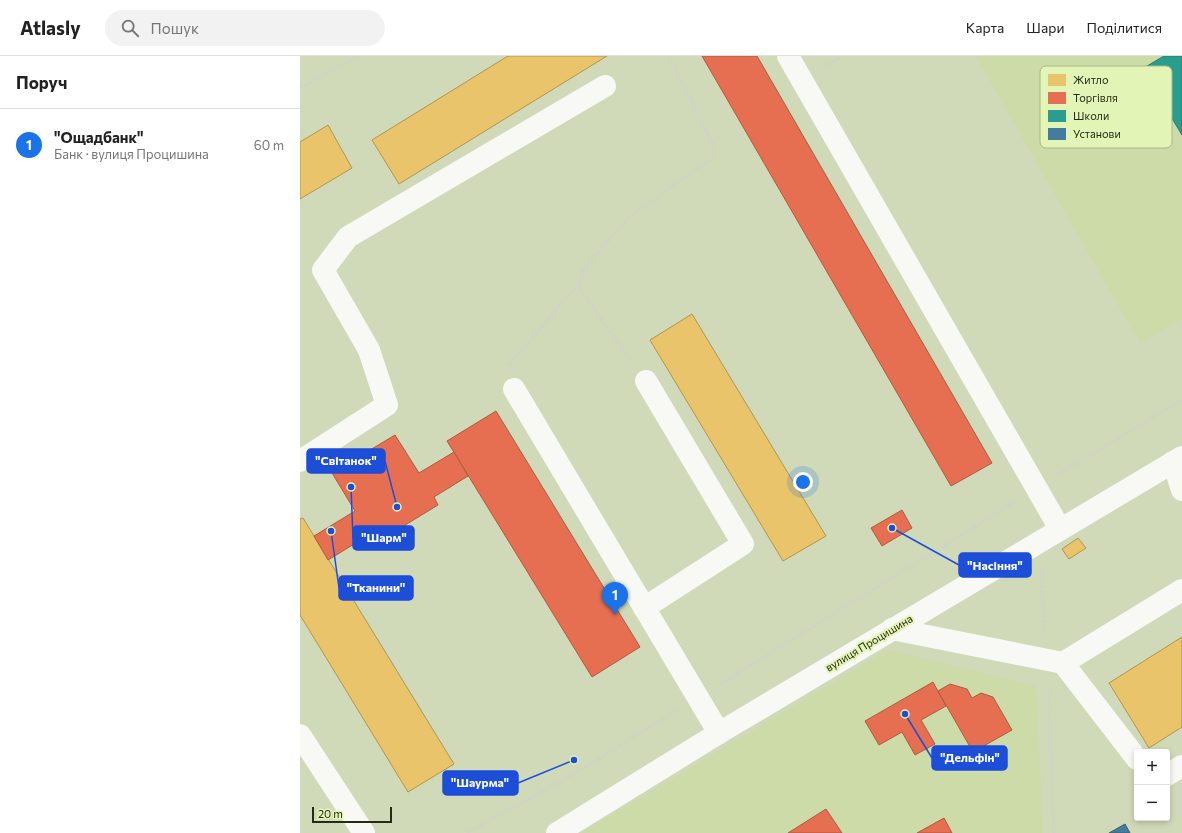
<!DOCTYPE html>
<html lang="uk">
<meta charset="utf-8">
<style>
:root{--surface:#fff;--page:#f2f2f2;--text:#222;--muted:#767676;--line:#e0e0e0;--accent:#1a73e8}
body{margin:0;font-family:Commissioner,sans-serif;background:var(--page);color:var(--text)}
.controls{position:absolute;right:12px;bottom:12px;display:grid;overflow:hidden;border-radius:4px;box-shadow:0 2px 6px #0003}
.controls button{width:36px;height:36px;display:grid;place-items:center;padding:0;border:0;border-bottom:1px solid var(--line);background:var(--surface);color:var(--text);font:20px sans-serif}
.scale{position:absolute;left:12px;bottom:10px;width:80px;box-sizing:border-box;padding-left:4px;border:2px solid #252b14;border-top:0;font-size:11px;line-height:14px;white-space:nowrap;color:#252b14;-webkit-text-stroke:3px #e3f4b7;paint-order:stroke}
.you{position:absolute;left:503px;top:426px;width:14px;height:14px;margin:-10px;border:3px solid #fff;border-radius:50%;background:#1a73e8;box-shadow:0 0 0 6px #1a73e833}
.badge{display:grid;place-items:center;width:26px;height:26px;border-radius:50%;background:var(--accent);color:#fff;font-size:13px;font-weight:700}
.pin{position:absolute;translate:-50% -33px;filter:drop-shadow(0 1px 2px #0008)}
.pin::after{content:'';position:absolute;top:21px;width:14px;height:12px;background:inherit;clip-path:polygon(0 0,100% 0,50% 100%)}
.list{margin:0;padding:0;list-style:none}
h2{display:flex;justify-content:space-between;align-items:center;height:52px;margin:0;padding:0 16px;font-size:17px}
h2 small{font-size:13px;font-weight:400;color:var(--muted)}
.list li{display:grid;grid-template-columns:26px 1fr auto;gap:12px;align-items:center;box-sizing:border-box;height:72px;padding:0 16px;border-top:1px solid var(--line)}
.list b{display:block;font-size:15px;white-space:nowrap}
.list p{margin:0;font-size:13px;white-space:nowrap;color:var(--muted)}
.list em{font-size:13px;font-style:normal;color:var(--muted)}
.icon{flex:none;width:22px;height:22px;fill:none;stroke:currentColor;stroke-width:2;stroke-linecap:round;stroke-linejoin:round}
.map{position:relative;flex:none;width:882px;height:777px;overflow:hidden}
header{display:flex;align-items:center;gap:24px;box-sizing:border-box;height:56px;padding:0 20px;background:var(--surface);border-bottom:1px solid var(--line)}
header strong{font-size:19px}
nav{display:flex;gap:22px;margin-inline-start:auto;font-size:14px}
.search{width:280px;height:36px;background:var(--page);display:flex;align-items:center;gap:10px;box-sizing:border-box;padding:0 14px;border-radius:22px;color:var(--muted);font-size:15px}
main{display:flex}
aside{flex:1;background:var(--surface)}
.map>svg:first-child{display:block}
.built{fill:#cddba8}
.homes{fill:#e9c46a;stroke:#ae9650}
.shops{fill:#e76f51;stroke:#ad5b3f}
.schools{fill:#2a9d8f;stroke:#287b6a}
.public{fill:#457b9d;stroke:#3b6374}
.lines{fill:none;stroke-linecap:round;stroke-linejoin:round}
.path{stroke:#d0d3c9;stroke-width:2.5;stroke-dasharray:3 2;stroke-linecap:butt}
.minor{stroke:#f8f9f4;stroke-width:22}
.labels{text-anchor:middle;stroke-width:4;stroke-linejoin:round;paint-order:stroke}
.street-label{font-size:11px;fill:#252b14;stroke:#e3f4b7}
.key{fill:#e3f4b7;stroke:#aab886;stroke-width:1}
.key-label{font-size:11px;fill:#252b14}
.leader{fill:none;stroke:#1d4ed8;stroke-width:1.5}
.callout-dot{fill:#1d4ed8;stroke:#e3f4b7;stroke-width:1.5}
.callout{fill:#1d4ed8;stroke:#1d4ed8;stroke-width:1.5}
.callout-label{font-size:12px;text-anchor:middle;font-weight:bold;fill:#fff}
</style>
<header>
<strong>Atlasly</strong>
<div class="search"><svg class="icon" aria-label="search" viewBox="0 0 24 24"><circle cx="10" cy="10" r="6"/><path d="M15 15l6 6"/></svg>Пошук</div>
<nav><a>Карта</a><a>Шари</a><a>Поділитися</a></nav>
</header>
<main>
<aside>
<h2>Поруч<small></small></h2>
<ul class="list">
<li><span class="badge">1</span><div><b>&quot;Ощадбанк&quot;</b><p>Банк · вулиця Процишина</p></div><em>60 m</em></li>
</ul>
</aside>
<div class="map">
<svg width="882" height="777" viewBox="0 0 882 777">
<rect width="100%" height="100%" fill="#d0d9b8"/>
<g class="built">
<path d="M 676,0 L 882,0 L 882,263 L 840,287 Z"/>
<path d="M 588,594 L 736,630 L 743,777 L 281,777 Z"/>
</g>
<g class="homes">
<path d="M 208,0 L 307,0 L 99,128 L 72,84 Z"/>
<path d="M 28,69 L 52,112 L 0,143 L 0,86 Z"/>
<path d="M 392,258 L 526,480 L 483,505 L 350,284 Z"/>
<path d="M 3,462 L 154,708 L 108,736 L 0,559 L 0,463 Z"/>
<path d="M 778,482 L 786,492 L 769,503 L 762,493 Z"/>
<path d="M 882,581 L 882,671 L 849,692 L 809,627 Z"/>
</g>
<g class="shops">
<path d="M 402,0 L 457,0 L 692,407 L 651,430 Z"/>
<path d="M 196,355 L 340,591 L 292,621 L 147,385 Z"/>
<path d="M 95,379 L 119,417 L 154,396 L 168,420 L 134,441 L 138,449 L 74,488 L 69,479 L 28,504 L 14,480 L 55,455 L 32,417 Z"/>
<path d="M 602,454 L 612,472 L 582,490 L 571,472 Z"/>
<path d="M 633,626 L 646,650 L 621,664 L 635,688 L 615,699 L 602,676 L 579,689 L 565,665 Z"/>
<path d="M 650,628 L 667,633 L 672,642 L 681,637 L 693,641 L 712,674 L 673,696 L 638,635 Z"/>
<path d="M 526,753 L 542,777 L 488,777 Z"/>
<path d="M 644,762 L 652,777 L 617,777 Z"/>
</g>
<path class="schools" d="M 864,0 L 882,0 L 882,79 L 842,13 Z"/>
<path class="public" d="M 825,768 L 830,777 L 809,777 Z"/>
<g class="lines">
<g class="path">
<path d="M 524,11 L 542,0"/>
<path d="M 0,32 L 59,0"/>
<path d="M 331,305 L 280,233 L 283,214 L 328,162 L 415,100 L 412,86 L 369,0"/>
<path d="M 209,309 L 281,225"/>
<path d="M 757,419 L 882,344"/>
<path d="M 741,514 L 745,579"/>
<path d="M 419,629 L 716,445"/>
<path d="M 748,630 L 754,777"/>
<path d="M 167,777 L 274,718 L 377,654"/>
</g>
<g class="minor">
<path d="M 488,0 L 760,473"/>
<path d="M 214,333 L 419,677"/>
<path d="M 0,405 L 87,349 L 69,294 L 23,214 L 48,181 L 305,30"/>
<path d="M 873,406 L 882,434"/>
<path d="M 344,552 L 443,488 L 346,325"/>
<path d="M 592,573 L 763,607 L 837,703"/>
<path d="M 763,607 L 882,534"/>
<path d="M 0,679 L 64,777"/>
<path d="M 867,719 L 882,710"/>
<path d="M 257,777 L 419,677 L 882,401"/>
</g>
</g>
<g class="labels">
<g class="street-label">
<text transform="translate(569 587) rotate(-31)" y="4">вулиця Процишина</text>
</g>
</g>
<rect x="740" y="10" width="132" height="82" rx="6" class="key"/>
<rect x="748" y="18" width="18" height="12" fill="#e9c46a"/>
<rect x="748" y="36" width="18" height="12" fill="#e76f51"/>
<rect x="748" y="54" width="18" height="12" fill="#2a9d8f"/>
<rect x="748" y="72" width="18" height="12" fill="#457b9d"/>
<g class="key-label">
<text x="773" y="28">Житло</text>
<text x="773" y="46">Торгівля</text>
<text x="773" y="64">Школи</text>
<text x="773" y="82">Установи</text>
</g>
<path class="leader" d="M97 451L85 405M51 431L53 482M592 472L659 509M31 475L39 532M605 658L632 702M274 704L218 727"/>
<g class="callout-dot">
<circle cx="97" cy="451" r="4"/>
<circle cx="51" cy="431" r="4"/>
<circle cx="592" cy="472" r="4"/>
<circle cx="31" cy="475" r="4"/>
<circle cx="605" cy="658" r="4"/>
<circle cx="274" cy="704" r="4"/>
</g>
<g class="callout">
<rect x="7" y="393" width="78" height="24" rx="4"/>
<rect x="53" y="470" width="61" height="24" rx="4"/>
<rect x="659" y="497" width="72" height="24" rx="4"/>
<rect x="39" y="520" width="74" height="24" rx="4"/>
<rect x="632" y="690" width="75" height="24" rx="4"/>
<rect x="143" y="715" width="75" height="24" rx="4"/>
</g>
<g class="callout-label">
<text x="46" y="409">"Світанок"</text>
<text x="84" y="486">"Шарм"</text>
<text x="695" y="514">"Насіння"</text>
<text x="76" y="536">"Тканини"</text>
<text x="670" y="706">"Дельфін"</text>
<text x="180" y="731">"Шаурма"</text>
</g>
</svg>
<div class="controls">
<button>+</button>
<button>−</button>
</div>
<div class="scale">20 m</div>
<div class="you"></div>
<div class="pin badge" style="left:315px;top:559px">1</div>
</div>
</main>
